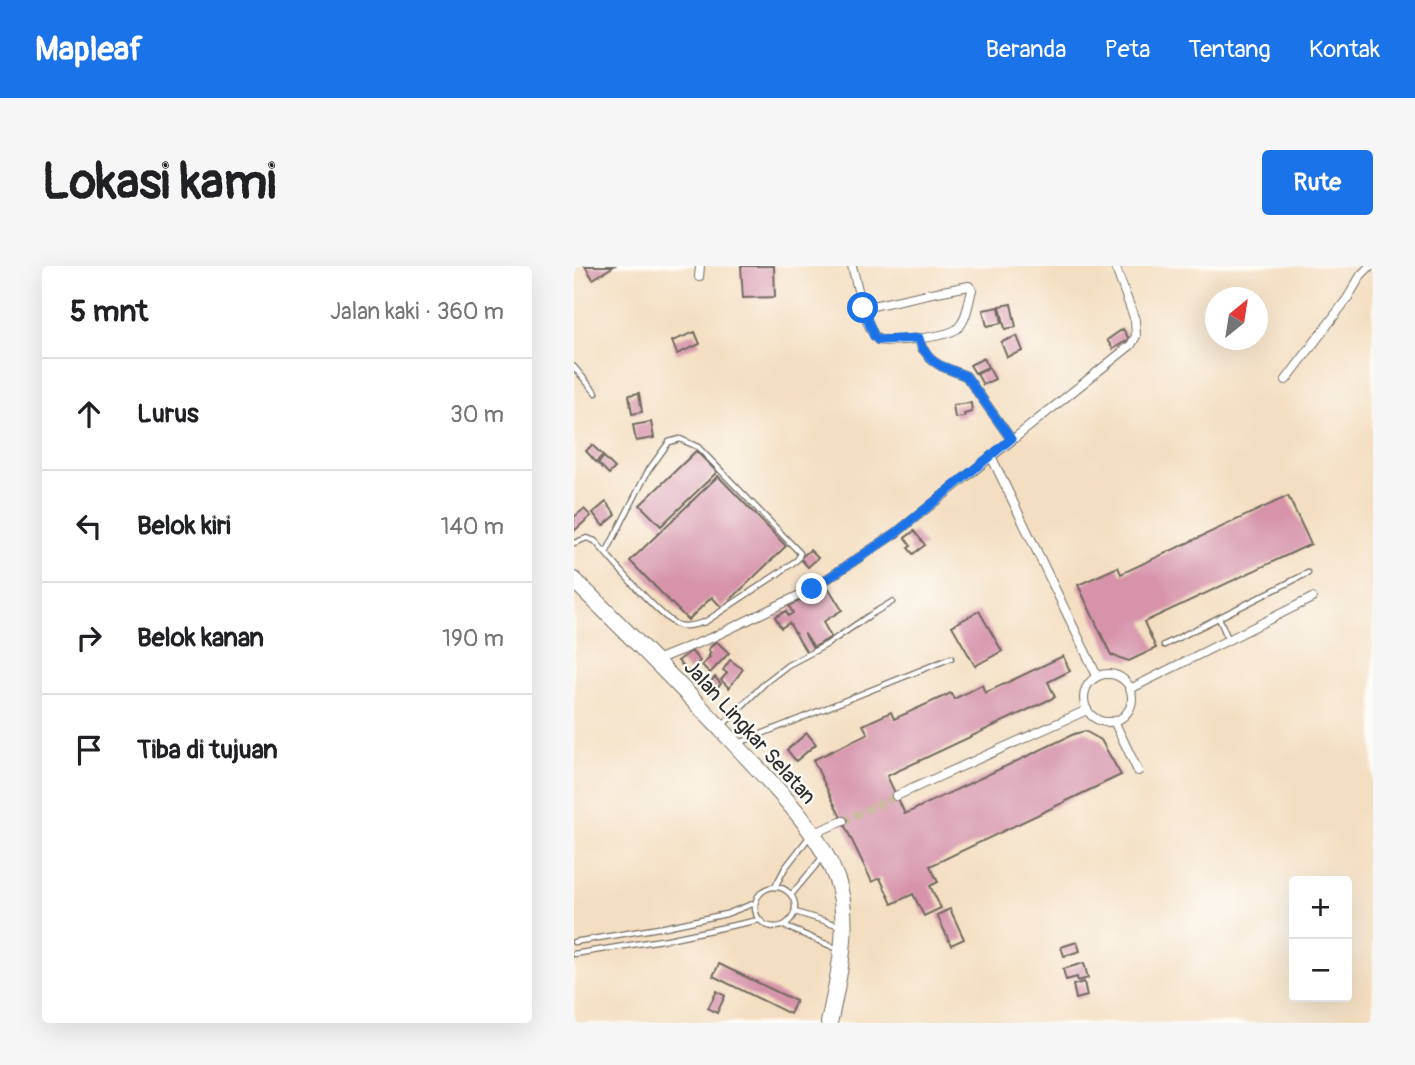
<!DOCTYPE html>
<html lang="id">
<meta charset="utf-8">
<style>
:root{--surface:#fff;--page:#f6f6f6;--text:#202124;--muted:#757577;--line:#e0e0e0;--accent:#1a73e8}
body{margin:0;font-family:Pangolin,sans-serif;background:var(--page);color:var(--text)}
.controls{position:absolute;right:21px;bottom:21px;display:grid;overflow:hidden;border-radius:7px;box-shadow:0 7px 28px #0002}
.controls button{width:63px;height:63px;display:grid;place-items:center;padding:0;border:0;border-bottom:2px solid var(--line);background:var(--surface);color:var(--text);font:35px sans-serif}
.compass{position:absolute;left:631px;top:21px;width:63px;height:63px;border-radius:50%;background:var(--surface);box-shadow:0 7px 28px #0002;rotate:30deg}
.stop{position:absolute;width:21px;height:21px;margin:-16px;border:5px solid #1a73e8;border-radius:50%;background:#fff}
.stop.end{background:#1a73e8;border-color:#fff;box-shadow:0 2px 7px #0008}
.list{margin:0;padding:0;list-style:none}
h2{display:flex;justify-content:space-between;align-items:center;height:91px;margin:0;padding:0 28px;font-size:30px}
h2 small{font-size:23px;font-weight:400;color:var(--muted)}
.list li{display:grid;grid-template-columns:46px 1fr auto;gap:21px;align-items:center;box-sizing:border-box;height:112px;padding:0 28px;border-top:2px solid var(--line)}
.list b{display:block;font-size:26px;white-space:nowrap}
.list em{font-size:23px;font-style:normal;color:var(--muted)}
.icon{flex:none;width:38px;height:38px;fill:none;stroke:currentColor;stroke-width:2;stroke-linecap:round;stroke-linejoin:round}
.map{position:relative;flex:none;width:799px;height:757px;overflow:hidden;border-radius:7px}
header{display:flex;align-items:center;gap:42px;box-sizing:border-box;height:98px;padding:0 35px;background:var(--accent);color:#fff}
header strong{font-size:33px}
nav{display:flex;gap:38px;margin-inline-start:auto;font-size:24px}
.intro{display:flex;align-items:center;justify-content:space-between;box-sizing:border-box;height:168px;padding:0 42px}
h1{margin:0;font-size:49px}
.button{padding:18px 32px;border-radius:7px;background:var(--accent);color:#fff;font-size:24px;font-weight:700}
main{display:flex;gap:42px;padding:0 42px}
aside{flex:1;background:var(--surface);border-radius:7px;box-shadow:0 7px 28px #0002}
.map>svg:first-child{display:block}
.building{fill:#d693aa}
.lines{fill:none;stroke-linecap:round;stroke-linejoin:round}
.street-tunnel{stroke:#ccbaa3;stroke-width:8;stroke-dasharray:8 4;stroke-linecap:butt}
.lane-casing{stroke:#716a60;stroke-width:7}
.street-casing{stroke:#716a60;stroke-width:10}
.highway-casing{stroke:#716a60;stroke-width:18}
.lane{stroke:#fff;stroke-width:4.5}
.street{stroke:#fff;stroke-width:8}
.highway{stroke:#fff;stroke-width:16}
.route{stroke:#1a73e8;stroke-width:9}
.labels{text-anchor:middle;stroke-width:5;stroke-linejoin:round;paint-order:stroke}
.street-label{font-size:21px;fill:#2b2b2b;stroke:#fdfcf7}
</style>
<header>
<strong>Mapleaf</strong>
<nav><a>Beranda</a><a>Peta</a><a>Tentang</a><a>Kontak</a></nav>
</header>
<div class="intro"><h1>Lokasi kami</h1><a class="button">Rute</a></div>
<main>
<aside>
<h2>5 mnt<small>Jalan kaki · 360 m</small></h2>
<ul class="list">
<li><svg class="icon" aria-label="ahead" viewBox="0 0 24 24"><path d="M12 20V5M6 11l6-6 6 6"/></svg><div><b>Lurus</b></div><em>30 m</em></li>
<li><svg class="icon" aria-label="left" viewBox="0 0 24 24"><path d="M17 20v-9H6M10 6l-5 5 5 5"/></svg><div><b>Belok kiri</b></div><em>140 m</em></li>
<li><svg class="icon" aria-label="right" viewBox="0 0 24 24"><path d="M7 20v-9h11M14 6l5 5-5 5"/></svg><div><b>Belok kanan</b></div><em>190 m</em></li>
<li><svg class="icon" aria-label="arrive" viewBox="0 0 24 24"><path d="M6 21V4h12l-3 4 3 4H6"/></svg><div><b>Tiba di tujuan</b></div></li>
</ul>
</aside>
<div class="map">
<svg width="799" height="757" viewBox="0 0 799 757">
<rect width="100%" height="100%" fill="#fdfcf7"/>
<filter id="ink" filterUnits="userSpaceOnUse"><feTurbulence type="fractalNoise" baseFrequency=".0143" numOctaves="2"/><feDisplacementMap in="SourceGraphic" scale="14" xChannelSelector="R" yChannelSelector="G"/><feConvolveMatrix kernelMatrix="1 2 1 2 8 2 1 2 1" color-interpolation-filters="sRGB"/></filter>
<filter id="wash" filterUnits="userSpaceOnUse"><feTurbulence type="fractalNoise" baseFrequency=".00686" numOctaves="4" result="noise"/><feDisplacementMap in="SourceGraphic" scale="28" xChannelSelector="R" yChannelSelector="G"/><feGaussianBlur stdDeviation="1.57" result="paint"/><feColorMatrix in="noise" values="0 0 0 0 0 0 0 0 0 0 0 0 0 0 0 0 0 1.4 0 .05"/><feComposite in="paint" operator="in"/></filter>
<g filter="url(#wash)">
<rect width="100%" height="100%" fill="#f4dec1"/>
<g id="blocks">
<g class="building">
<path d="M 11,0 L 40,0 L 19,13 Z"/>
<path d="M 167,0 L 200,0 L 201,31 L 169,32 Z"/>
<path d="M 437,38 L 442,61 L 431,63 L 426,40 Z"/>
<path d="M 425,41 L 428,57 L 413,60 L 409,44 Z"/>
<path d="M 549,63 L 555,73 L 539,83 L 533,74 Z"/>
<path d="M 121,66 L 126,78 L 103,88 L 98,75 Z"/>
<path d="M 443,70 L 449,85 L 433,91 L 427,76 Z"/>
<path d="M 410,92 L 414,101 L 401,107 L 396,99 Z"/>
<path d="M 415,102 L 421,113 L 409,119 L 403,108 Z"/>
<path d="M 65,127 L 68,146 L 58,148 L 55,129 Z"/>
<path d="M 397,137 L 398,146 L 390,148 L 391,151 L 381,152 L 379,139 Z"/>
<path d="M 77,156 L 80,172 L 62,175 L 59,159 Z"/>
<path d="M 18,179 L 29,189 L 22,196 L 12,185 Z"/>
<path d="M 122,185 L 143,206 L 87,260 L 66,239 Z"/>
<path d="M 30,191 L 41,202 L 35,208 L 24,197 Z"/>
<path d="M 144,210 L 212,280 L 148,342 L 138,331 L 114,354 L 56,295 Z"/>
<path d="M 714,230 L 737,278 L 570,356 L 582,382 L 555,395 L 537,389 L 504,319 L 544,301 L 547,308 Z"/>
<path d="M 32,236 L 42,249 L 29,260 L 19,247 Z"/>
<path d="M 10,243 L 17,250 L 0,265 L 0,251 Z"/>
<path d="M 340,265 L 351,279 L 339,288 L 334,282 L 337,280 L 331,272 Z"/>
<path d="M 236,284 L 244,292 L 234,301 L 226,292 Z"/>
<path d="M 252,318 L 268,344 L 249,356 L 257,371 L 240,381 L 230,367 L 239,383 L 233,387 L 215,357 L 207,362 L 201,351 L 212,345 L 214,350 L 219,347 L 215,340 Z"/>
<path d="M 405,345 L 428,385 L 401,400 L 378,360 Z"/>
<path d="M 142,375 L 155,387 L 136,407 L 128,399 L 136,391 L 134,390 L 137,387 L 134,384 Z"/>
<path d="M 117,385 L 126,395 L 115,406 L 104,395 Z"/>
<path d="M 489,390 L 496,405 L 474,416 L 481,431 L 313,510 L 331,548 L 500,468 L 511,465 L 527,474 L 547,509 L 356,600 L 364,616 L 356,620 L 367,642 L 350,650 L 339,628 L 318,638 L 306,612 L 298,616 L 239,494 L 294,468 L 289,459 L 317,446 L 320,453 L 377,427 L 380,433 L 408,419 L 411,427 Z"/>
<path d="M 156,394 L 169,403 L 155,422 L 147,414 L 153,407 L 149,404 Z"/>
<path d="M 141,411 L 147,418 L 137,428 L 131,422 Z"/>
<path d="M 233,467 L 242,478 L 222,495 L 213,484 Z"/>
<path d="M 376,643 L 390,673 L 377,679 L 363,649 Z"/>
<path d="M 503,676 L 506,685 L 490,690 L 487,681 Z"/>
<path d="M 510,697 L 514,712 L 504,715 L 503,711 L 492,714 L 489,703 Z"/>
<path d="M 145,698 L 222,735 L 216,748 L 139,710 Z"/>
<path d="M 510,716 L 513,730 L 502,733 L 499,719 Z"/>
<path d="M 143,725 L 151,730 L 143,747 L 134,742 Z"/>
</g>
</g>
</g>
<g filter="url(#ink)">
<use href="#blocks" fill-opacity="0" stroke="#716a60" stroke-width="2"/>
<g class="lines">
<path class="street-tunnel" d="M 269,555 L 322,530"/>
<g class="lane-casing">
<g id="lane">
<path d="M 0,101 L 22,127"/>
<path d="M 0,277 L 13,272 L 21,275 C 36,292 87,353 104,359 C 113,362 122,358 131,356 L 205,307 L 224,293 L 226,287 L 124,181 L 106,173 L 95,176 L 74,205 L 32,287"/>
<path d="M 645,352 L 654,373"/>
<path d="M 590,379 L 734,307"/>
<path d="M 149,459 L 192,416 L 214,399 L 252,379 L 296,349 L 318,336"/>
<path d="M 165,477 L 377,392"/>
<circle cx="201" cy="641" r="20"/>
<path d="M 201,621 L 211,602 L 236,570"/>
<path d="M 217,629 L 248,592"/>
<path d="M 221,646 L 267,660"/>
<path d="M 210,660 L 264,683"/>
<path d="M 0,676 L 91,661 L 152,648 L 181,637"/>
<path d="M 0,688 L 94,673 L 185,654"/>
</g>
</g>
<g class="street-casing">
<g id="street">
<path d="M 278,0 C 283,18 291,62 304,74 C 319,76 375,72 385,61 C 393,52 395,35 398,24 L 395,20 L 358,27 L 289,42"/>
<path d="M 125,11 L 126,0"/>
<path d="M 345,72 L 348,82 L 359,95 L 367,100 L 392,110 L 437,173"/>
<path d="M 712,114 L 773,33 L 787,9 L 796,0"/>
<path d="M 417,190 L 523,410"/>
<path d="M 82,394 L 139,371 L 238,323 L 322,267 L 557,79 L 562,70 L 561,54 L 541,0"/>
<circle cx="534" cy="432" r="24"/>
<path d="M 556,423 L 738,332"/>
<path d="M 540,455 L 564,505"/>
<path d="M 322,530 L 513,444"/>
<path d="M 238,568 L 269,555"/>
</g>
</g>
<g class="highway-casing">
<path id="highway" d="M 0,314 C 55,368 109,422 161,478 C 199,520 243,560 263,614 C 278,657 264,714 255,757"/>
</g>
<use href="#lane" class="lane"/>
<use href="#street" class="street"/>
<use href="#highway" class="highway"/>
</g>
</g>
<g class="lines" filter="url(#ink)">
<path class="route" d="M 238,323 L 322,267 L 437,173 L 392,110 L 367,100 L 359,95 L 348,82 L 345,72 L 304,74 L 300,70 L 289,42"/>
</g>
<g class="labels">
<g class="street-label">
<text transform="translate(176 466) rotate(48)" y="7">Jalan Lingkar Selatan</text>
</g>
</g>
</svg>
<div class="controls">
<button>+</button>
<button>−</button>
</div>
<svg class="compass" viewBox="-18 -18 36 36"><path d="M0-13l5 13h-10z" fill="#e53935"/><path d="M0 13l5-13h-10z" fill="#757577"/></svg>
<div class="stop" style="left:289px;top:42px"></div>
<div class="stop end" style="left:238px;top:323px"></div>
</div>
</main>
